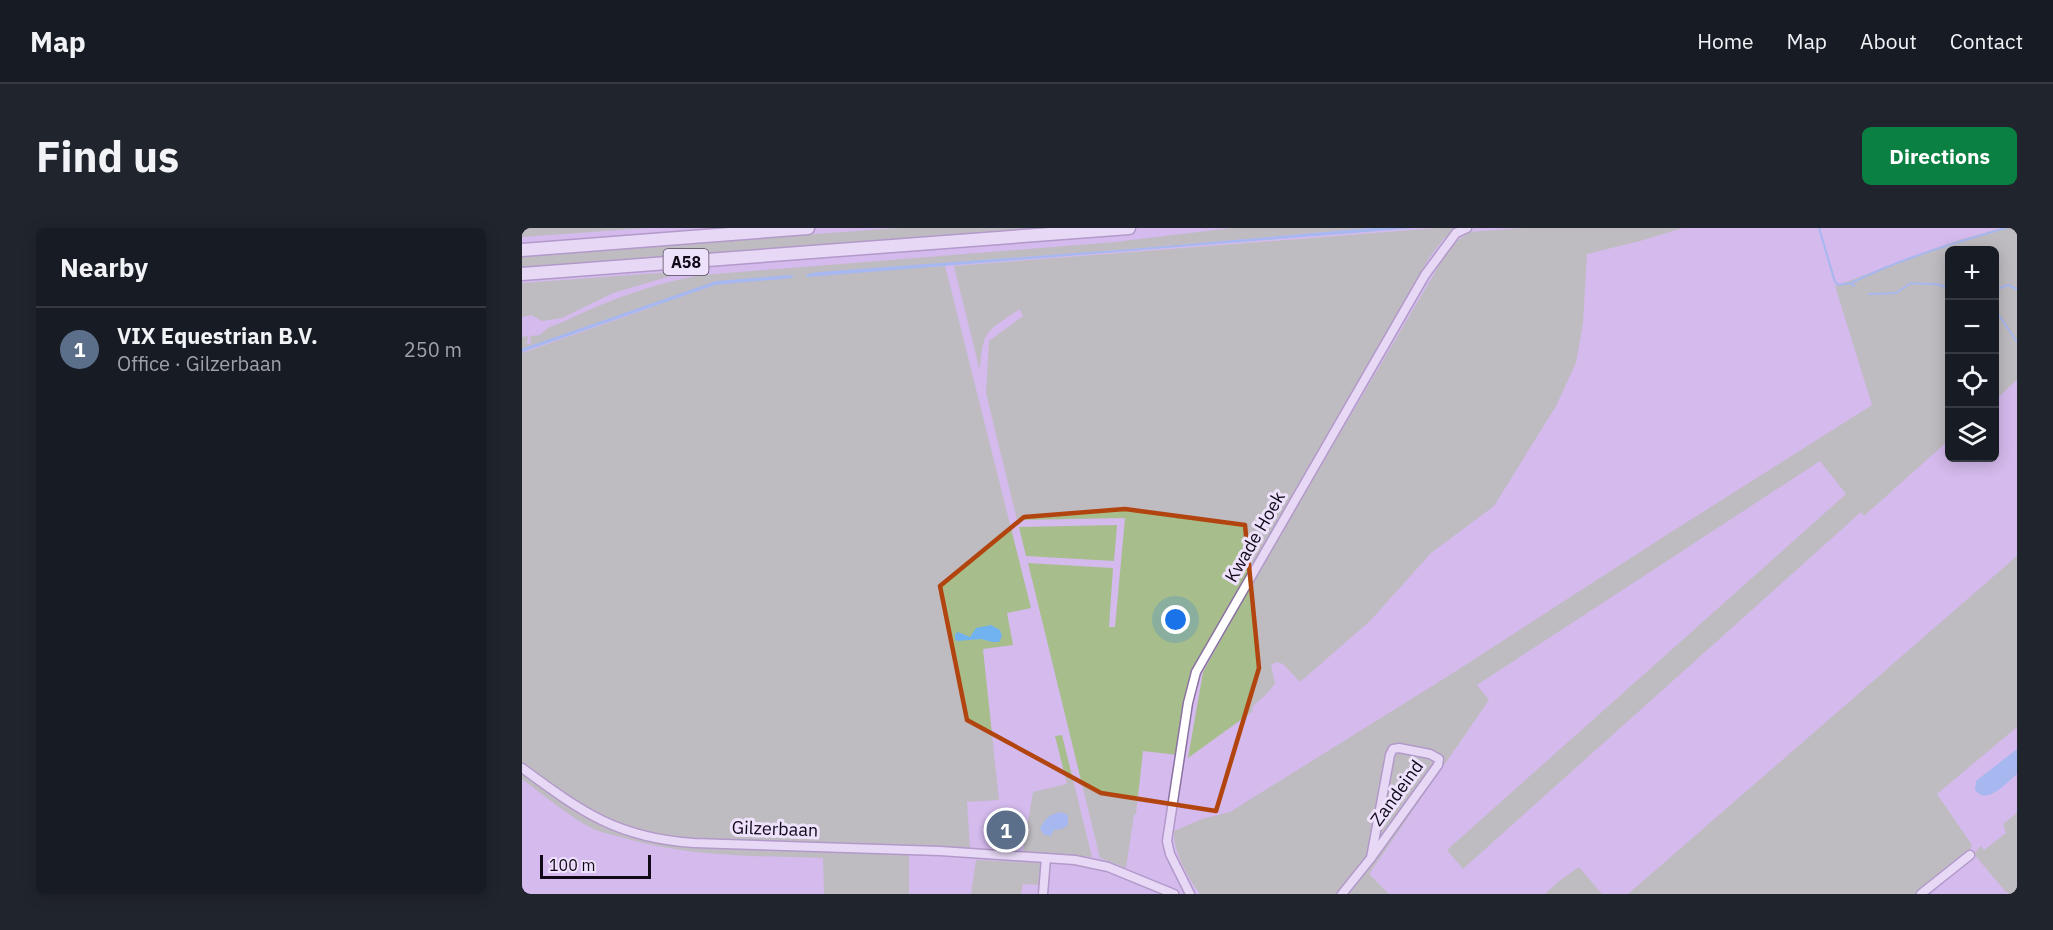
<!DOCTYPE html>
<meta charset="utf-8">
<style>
:root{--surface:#171b24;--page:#20242c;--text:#f1f3f6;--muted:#9ea1a6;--line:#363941;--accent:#0b8043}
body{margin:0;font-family:"IBM Plex Sans",sans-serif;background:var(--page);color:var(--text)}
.controls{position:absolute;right:18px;top:18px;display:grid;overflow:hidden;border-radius:9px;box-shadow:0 3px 15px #0003}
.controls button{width:54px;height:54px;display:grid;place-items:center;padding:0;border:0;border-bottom:2px solid var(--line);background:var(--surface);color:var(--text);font:30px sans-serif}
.scale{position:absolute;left:18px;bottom:15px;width:111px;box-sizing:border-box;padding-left:6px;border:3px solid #110818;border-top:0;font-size:16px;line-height:21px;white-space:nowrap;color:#110818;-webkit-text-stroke:4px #eee1fb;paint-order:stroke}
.you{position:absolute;left:654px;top:392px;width:21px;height:21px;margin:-15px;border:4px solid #fff;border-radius:50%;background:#1a73e8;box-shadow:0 0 0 9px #1a73e833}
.badge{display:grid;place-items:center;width:39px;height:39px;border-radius:50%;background:var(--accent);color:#fff;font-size:20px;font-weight:700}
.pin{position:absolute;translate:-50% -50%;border:3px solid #fff;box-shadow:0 2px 6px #0006}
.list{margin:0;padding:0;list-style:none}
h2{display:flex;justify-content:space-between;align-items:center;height:78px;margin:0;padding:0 24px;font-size:26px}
h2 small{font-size:20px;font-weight:400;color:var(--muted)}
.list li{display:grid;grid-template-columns:39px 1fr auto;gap:18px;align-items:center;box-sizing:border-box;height:84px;padding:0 24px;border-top:2px solid var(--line)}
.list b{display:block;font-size:22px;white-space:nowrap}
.list p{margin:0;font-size:20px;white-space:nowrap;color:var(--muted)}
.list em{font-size:20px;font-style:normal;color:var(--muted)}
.icon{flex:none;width:33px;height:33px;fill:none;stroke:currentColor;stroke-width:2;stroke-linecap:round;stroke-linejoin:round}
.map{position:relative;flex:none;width:1495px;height:666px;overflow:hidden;border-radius:9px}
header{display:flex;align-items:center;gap:36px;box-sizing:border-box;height:84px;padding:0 30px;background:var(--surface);border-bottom:2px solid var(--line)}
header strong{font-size:28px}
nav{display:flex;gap:33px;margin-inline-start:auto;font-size:21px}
.intro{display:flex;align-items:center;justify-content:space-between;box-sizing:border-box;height:144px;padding:0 36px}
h1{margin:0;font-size:42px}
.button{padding:15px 27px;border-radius:9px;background:var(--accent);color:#fff;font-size:21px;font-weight:700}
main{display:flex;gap:36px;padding:0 36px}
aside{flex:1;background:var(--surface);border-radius:9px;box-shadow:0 3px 15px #0003}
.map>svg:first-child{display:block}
.green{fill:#a7be8c}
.water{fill:#71b3f1}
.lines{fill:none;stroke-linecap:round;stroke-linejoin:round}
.stream{stroke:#71b3f1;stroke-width:2}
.minor-casing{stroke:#8a71a0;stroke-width:11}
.highway-casing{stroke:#8a71a0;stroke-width:15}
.minor{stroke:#fff;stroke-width:8}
.highway{stroke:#fff;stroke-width:12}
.marked{fill:none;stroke:#b2450f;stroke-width:4.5;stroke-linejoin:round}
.labels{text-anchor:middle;stroke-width:6;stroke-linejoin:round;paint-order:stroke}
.shield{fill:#eee1fb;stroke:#53495c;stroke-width:1.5}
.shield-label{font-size:16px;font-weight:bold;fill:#110818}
.street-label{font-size:18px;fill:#110818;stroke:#eee1fb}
</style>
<header>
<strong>Map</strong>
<nav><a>Home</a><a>Map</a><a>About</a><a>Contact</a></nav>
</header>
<div class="intro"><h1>Find us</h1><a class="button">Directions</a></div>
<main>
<aside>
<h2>Nearby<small></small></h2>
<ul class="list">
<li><span class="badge" style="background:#5c6f8a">1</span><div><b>VIX Equestrian B.V.</b><p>Office · Gilzerbaan</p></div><em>250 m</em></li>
</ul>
</aside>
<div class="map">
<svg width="1495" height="666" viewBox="0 0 1495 666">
<rect width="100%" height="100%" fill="#d4baed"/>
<g class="green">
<path d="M 0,0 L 125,0 L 0,9 Z"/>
<path d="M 375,0 L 540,0 L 0,41 L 0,28 Z"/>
<path d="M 710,0 L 849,0 L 609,21 L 289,45 L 423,38 L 428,57 L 509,380 L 485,385 L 491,417 L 461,421 L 477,572 L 445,574 L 448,621 L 173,612 L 117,604 L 71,586 L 0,536 L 0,125 L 128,80 L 128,77 L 0,121 L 0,109 L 6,108 L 5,116 L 9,116 L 8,108 L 18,107 C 27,97 33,98 45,92 C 89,71 133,55 180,47 L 593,14 Z"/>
<path d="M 915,0 L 937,0 L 924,11 L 923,9 L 907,30 L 674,437 L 656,527 L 621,523 L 614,586 L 612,587 L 604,640 L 578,630 L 506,335 L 591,340 L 587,399 L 593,399 L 603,290 L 495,292 L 464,165 L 467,113 L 501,88 L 498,81 C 464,104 461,101 458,143 L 432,38 Z"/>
<path d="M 1001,0 L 1161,0 L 1118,13 L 1065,26 L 1061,95 L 1054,135 L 1034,178 L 972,278 L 909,325 L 848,393 L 778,454 L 761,436 L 755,434 L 749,437 L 753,455 C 747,466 737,471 730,480 L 731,483 L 666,530 L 681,444 L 737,343 L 922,29 L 936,12 L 947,4 Z"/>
<path d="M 1480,0 L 1495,0 L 1495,152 L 1473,172 L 1472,22 L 1428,22 L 1427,212 L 1342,288 L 1339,284 L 941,641 L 925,622 L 1324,266 L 1298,233 L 955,457 L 967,472 L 847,646 L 867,666 L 678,666 C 667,652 650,621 652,603 L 680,591 L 708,584 L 931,445 L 1146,306 L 1350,177 L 1313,58 L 1434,13 Z"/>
<path d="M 151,44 L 152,47 L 91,65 L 40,90 L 20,93 L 9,87 L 0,89 L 0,55 Z"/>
<path d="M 595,297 L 592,333 L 504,328 L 497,299 Z"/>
<path d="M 1495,328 L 1495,499 L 1415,566 L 1450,617 L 1447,625 L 1395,666 L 1106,666 Z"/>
<path d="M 540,507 L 570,629 L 501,624 L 511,564 L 545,556 L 533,508 Z"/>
<path d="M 0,543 C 48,580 79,602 139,616 L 387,627 L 387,666 L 302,666 L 301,630 C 235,628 167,629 102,610 C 92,607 81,605 71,601 C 46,588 23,568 0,551 Z"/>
<path d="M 1495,585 L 1495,666 L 1488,666 L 1483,663 L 1452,626 L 1459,618 L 1462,622 L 1484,605 L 1481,596 Z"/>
<path d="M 454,632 L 517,635 L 521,639 L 519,657 L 501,656 L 499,666 L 449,666 Z"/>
<path d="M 1057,639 L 1080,666 L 1023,666 L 1037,653 Z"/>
</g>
<g class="water">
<path d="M 849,0 L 893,0 L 286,49 L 284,48 L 285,46 L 296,44 L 609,21 Z"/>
<path d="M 267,47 L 271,48 L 271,50 L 193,57 L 0,124 L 0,121 L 2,120 L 194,53 Z"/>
<path d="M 469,397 L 478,402 L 480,408 L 477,414 L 470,414 L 459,411 L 435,413 L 433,411 L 433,406 L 436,404 L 448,409 L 454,400 Z"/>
<path d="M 1495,521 L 1495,546 C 1484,555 1464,579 1453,561 L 1454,553 Z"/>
<path d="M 539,584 L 546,587 L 546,597 L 540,601 L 532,602 L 529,608 L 522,607 L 518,601 C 522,591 528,586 539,584 Z"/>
</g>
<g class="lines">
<g class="stream">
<path d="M 1297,0 L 1313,54 L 1317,57 L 1329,55 L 1332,58"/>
<path d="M 1329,55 C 1378,31 1431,15 1484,0"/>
<path d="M 1478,60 L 1486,57 L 1495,61"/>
<path d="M 1347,66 L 1374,65 L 1389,55 C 1403,57 1416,53 1428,62"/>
<path d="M 1472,80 L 1495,114"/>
</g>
<g class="minor-casing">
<g id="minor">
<path d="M 877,520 L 908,526 L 917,531 L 916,537 L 849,630 L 868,527 L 871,521 Z"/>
<path d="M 0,540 C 60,584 95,610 172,615 L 418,623 L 553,632 L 586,639 L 652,666"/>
<path d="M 521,666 L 524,630"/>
<path d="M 668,666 L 648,626 L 645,613 L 666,475 L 674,444 L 903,47 L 934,5 L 945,0"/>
<path d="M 820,666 L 849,630"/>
<path d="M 1399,666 L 1448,627"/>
</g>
</g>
<g class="highway-casing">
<g id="highway">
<path d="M 0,22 L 286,0"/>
<path d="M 0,46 L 607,0"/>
</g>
</g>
<use href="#minor" class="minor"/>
<use href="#highway" class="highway"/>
</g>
<path d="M0 0H1495V666H0ZM 603,281 L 723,297 L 737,440 L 694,583 L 579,565 L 445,492 L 418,358 L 502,289 Z" fill="#d4baed" fill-opacity=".55" fill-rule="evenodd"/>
<path class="marked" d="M 603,281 L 723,297 L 737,440 L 694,583 L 579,565 L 445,492 L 418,358 L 502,289 Z"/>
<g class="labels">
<rect class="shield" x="141.5" y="21" width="45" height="26" rx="4.5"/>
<g class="shield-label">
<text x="164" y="40">A58</text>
</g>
<g class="street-label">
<text transform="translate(733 309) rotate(-60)" y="6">Kwade Hoek</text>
<text transform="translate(875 565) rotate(-54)" y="6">Zandeind</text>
<text transform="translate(253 601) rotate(2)" y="6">Gilzerbaan</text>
</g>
</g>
</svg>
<div class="controls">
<button>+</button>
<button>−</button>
<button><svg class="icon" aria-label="locate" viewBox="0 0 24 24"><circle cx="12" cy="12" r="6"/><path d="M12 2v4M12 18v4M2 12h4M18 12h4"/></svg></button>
<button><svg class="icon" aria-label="layers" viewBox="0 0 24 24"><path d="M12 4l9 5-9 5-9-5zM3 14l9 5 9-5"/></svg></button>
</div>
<div class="scale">100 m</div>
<div class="you"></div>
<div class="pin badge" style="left:484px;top:602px;background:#5c6f8a">1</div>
</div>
</main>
